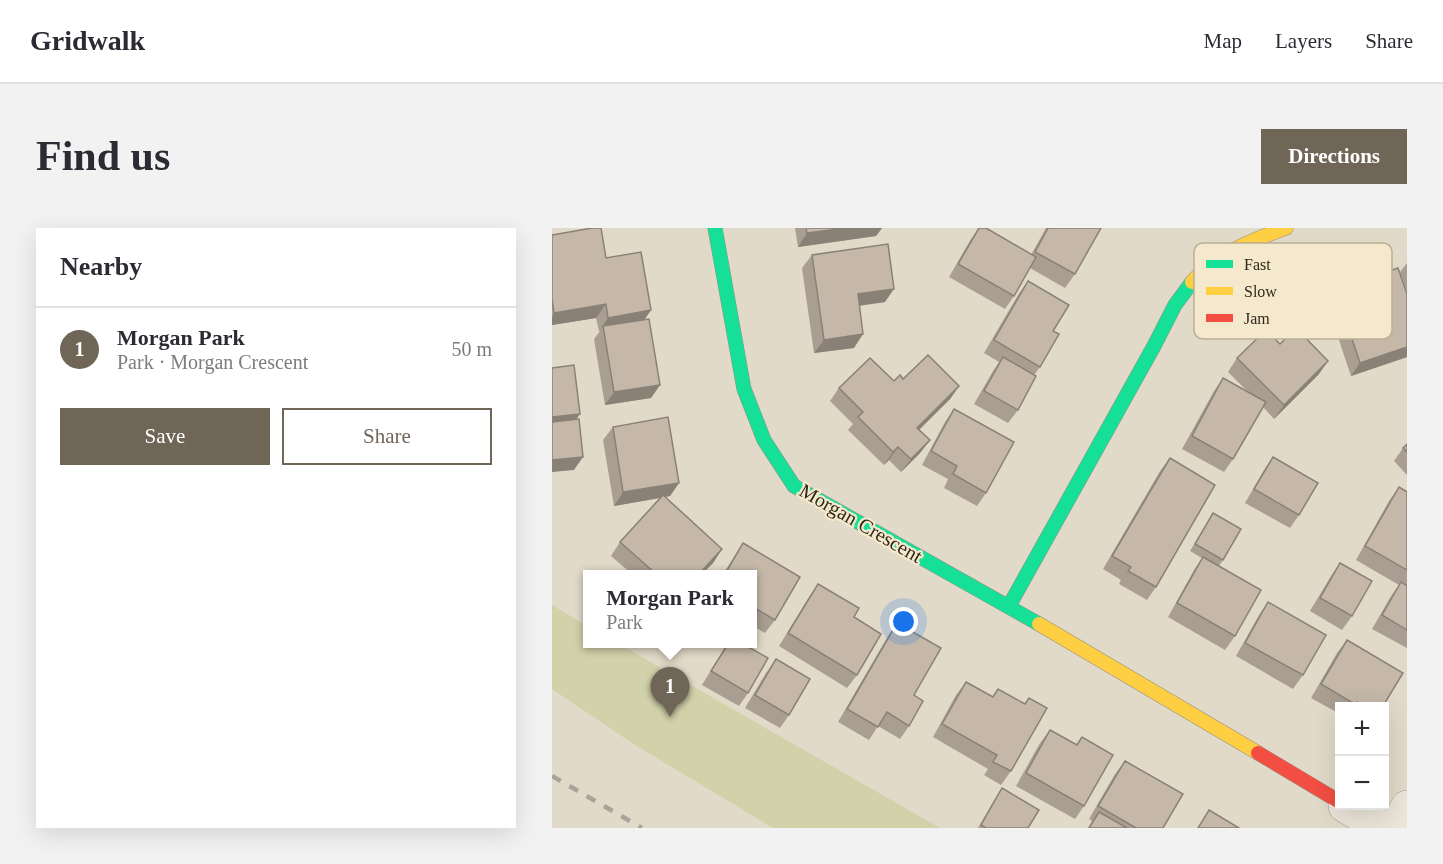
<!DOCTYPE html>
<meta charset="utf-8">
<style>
:root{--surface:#fff;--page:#f2f2f3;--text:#2b2b33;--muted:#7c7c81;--line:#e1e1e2;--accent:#706658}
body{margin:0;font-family:Georgia,serif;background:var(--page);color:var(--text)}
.controls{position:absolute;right:18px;bottom:18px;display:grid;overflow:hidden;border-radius:0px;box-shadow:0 6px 24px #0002}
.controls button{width:54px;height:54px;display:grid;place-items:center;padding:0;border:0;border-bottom:2px solid var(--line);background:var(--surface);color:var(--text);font:30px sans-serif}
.you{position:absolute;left:352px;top:394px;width:21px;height:21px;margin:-15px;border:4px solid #fff;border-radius:50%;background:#1a73e8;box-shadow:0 0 0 9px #1a73e833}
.badge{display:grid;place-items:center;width:39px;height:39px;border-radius:50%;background:var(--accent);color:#fff;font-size:20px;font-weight:700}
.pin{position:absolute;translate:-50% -50px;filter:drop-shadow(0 2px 3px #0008)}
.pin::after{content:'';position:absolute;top:32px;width:21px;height:18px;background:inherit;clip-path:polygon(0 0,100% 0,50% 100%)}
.popup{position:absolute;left:31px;top:342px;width:174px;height:78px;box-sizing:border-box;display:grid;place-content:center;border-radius:0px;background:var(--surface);filter:drop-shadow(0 2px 4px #0005);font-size:20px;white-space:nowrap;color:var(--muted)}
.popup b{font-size:22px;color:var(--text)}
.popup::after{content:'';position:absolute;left:50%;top:100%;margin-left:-12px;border:12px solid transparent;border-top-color:var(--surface)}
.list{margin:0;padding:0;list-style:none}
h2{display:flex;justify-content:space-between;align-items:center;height:78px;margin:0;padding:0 24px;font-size:26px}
h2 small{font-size:20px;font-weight:400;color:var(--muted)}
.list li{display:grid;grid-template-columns:39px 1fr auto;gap:18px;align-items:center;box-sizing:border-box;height:84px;padding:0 24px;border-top:2px solid var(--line)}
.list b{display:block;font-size:22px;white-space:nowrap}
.list p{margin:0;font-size:20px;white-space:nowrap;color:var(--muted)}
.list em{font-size:20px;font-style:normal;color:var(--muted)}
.actions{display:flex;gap:12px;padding:18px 24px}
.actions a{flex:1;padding:14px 0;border:2px solid var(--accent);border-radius:0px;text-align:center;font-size:21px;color:var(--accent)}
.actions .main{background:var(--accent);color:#fff}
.map{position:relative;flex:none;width:855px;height:600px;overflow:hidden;border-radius:0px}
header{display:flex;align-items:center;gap:36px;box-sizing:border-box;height:84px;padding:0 30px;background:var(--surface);border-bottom:2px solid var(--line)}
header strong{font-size:28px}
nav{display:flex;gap:33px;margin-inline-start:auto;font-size:21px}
.intro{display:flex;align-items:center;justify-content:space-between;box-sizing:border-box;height:144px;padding:0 36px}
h1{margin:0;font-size:42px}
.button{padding:15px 27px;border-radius:0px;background:var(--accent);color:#fff;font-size:21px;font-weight:700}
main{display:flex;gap:36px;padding:0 36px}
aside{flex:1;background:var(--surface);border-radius:0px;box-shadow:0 6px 24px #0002}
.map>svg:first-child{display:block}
.green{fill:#d1d1aa}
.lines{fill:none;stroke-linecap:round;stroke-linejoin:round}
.street-casing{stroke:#a69f92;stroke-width:34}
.fast-casing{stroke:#968e82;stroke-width:15}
.slow-casing{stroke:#968e82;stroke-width:15}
.jam-casing{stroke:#968e82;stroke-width:15}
.street{stroke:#eae4d9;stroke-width:33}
.fast{stroke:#16e098;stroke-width:14}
.slow{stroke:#ffcf43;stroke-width:14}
.jam{stroke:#f24e42;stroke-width:14}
.rail{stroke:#a8a49a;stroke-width:4.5;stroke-dasharray:10 10;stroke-linecap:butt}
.wall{fill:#a99e91}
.shaded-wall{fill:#8a8176}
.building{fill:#c5b8a9;stroke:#8a8176;stroke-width:1.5}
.labels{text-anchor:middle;stroke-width:4.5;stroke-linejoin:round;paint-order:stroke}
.street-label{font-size:20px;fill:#33271b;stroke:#f4e9cc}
.key{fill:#f4e9cc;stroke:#baaf97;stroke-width:1.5}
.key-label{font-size:16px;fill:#33271b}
</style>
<header>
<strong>Gridwalk</strong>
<nav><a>Map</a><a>Layers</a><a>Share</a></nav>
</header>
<div class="intro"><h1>Find us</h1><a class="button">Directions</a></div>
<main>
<aside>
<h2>Nearby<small></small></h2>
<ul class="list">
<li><span class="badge">1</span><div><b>Morgan Park</b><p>Park · Morgan Crescent</p></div><em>50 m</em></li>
</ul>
<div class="actions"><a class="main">Save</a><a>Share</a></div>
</aside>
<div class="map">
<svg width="855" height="600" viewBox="0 0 855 600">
<rect width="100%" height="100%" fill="#e2dac8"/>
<path class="green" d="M 0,377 L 35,398 L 36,416 L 67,416 L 388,600 L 221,600 L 83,517 L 0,461 Z"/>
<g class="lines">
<g class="street-casing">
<g id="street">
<path d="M 793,578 L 831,600"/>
<path d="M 844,600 L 855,579"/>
</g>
</g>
<g class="fast-casing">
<g id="fast">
<path d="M 163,0 L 192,161 L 212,212 L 242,258 L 487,396"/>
<path d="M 457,378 L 602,118 L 623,77 L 640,54"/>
</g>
</g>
<g class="slow-casing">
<g id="slow">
<path d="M 640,54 C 665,26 700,12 734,0"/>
<path d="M 487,396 L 706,525"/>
</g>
</g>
<g class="jam-casing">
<path id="jam" d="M 706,525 L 788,574"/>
</g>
<use href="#street" class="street"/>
<use href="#fast" class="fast"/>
<use href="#slow" class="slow"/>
<use href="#jam" class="jam"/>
<path class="rail" d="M 0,548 L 90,600"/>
</g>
<g class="wall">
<path d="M 243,0 L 330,0 L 324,8 L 246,19 Z"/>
<path d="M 427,0 L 479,27 L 494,0 L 549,0 L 523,46 L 513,60 L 478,40 L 462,68 L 453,81 L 397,49 L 419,11 Z"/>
<path d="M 0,7 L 54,30 L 99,82 L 93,91 L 108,157 L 99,170 L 53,177 L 42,111 L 48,103 L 47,103 L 44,90 L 0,97 Z"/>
<path d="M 260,27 L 333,74 L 307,78 L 302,120 L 262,125 L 250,40 Z"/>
<path d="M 855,35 L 855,64 L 848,44 Z"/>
<path d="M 826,47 L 855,66 L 855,129 L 799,148 L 784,103 L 793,90 L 824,79 L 817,60 Z"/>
<path d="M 476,53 L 501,103 L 488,139 L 482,147 L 466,182 L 456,195 L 422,176 L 441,143 L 447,134 L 432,125 L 466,67 Z"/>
<path d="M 728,116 L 767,146 L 722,191 L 711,179 L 681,231 L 672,244 L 630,221 L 662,163 L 671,150 L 695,163 L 676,144 L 685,130 Z"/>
<path d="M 351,151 L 407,158 L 398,171 L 367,201 L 378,212 L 368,225 L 349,244 L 337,232 L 332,237 L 296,202 L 301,196 L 278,173 L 287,160 Z"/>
<path d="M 402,181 L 434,265 L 425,278 L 392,260 L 396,251 L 370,237 L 393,194 Z"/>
<path d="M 61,199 L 127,255 L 118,268 L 113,269 L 170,321 L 161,335 L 150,346 L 80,346 L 59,328 L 68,314 L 109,270 L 62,278 L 51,212 Z"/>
<path d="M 855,216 L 855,247 L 842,233 L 851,220 Z"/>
<path d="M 721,229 L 747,287 L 738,300 L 693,275 L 712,242 Z"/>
<path d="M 618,230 L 604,359 L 595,372 L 567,356 L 569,352 L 551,341 L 608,243 Z"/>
<path d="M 847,259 L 855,264 L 855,420 L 820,401 L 839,368 L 847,357 L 804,332 L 837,273 Z"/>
<path d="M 661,285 L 671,332 L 667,338 L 683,408 L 673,422 L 616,389 L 642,342 L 650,330 L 638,323 Z"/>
<path d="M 191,315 L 223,392 L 213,405 L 201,398 L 201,346 L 171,346 Z"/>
<path d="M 788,335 L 800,388 L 790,402 L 758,383 L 779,348 Z"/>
<path d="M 266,356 L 302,389 L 305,447 L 295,460 L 227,418 L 257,369 Z"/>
<path d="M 716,374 L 751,447 L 741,461 L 684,428 L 707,387 Z"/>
<path d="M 345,395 L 362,467 L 357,498 L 348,511 L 326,498 L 317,512 L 286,494 L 336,408 Z"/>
<path d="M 795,412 L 831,478 L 788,478 L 788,486 L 759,470 L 785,425 Z"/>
<path d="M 175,416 L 191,416 L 196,465 L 187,478 L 150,457 Z"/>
<path d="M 224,431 L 237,487 L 228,500 L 193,480 L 214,445 Z"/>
<path d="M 414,454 L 440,469 L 446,461 L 472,476 L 477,470 L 459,543 L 449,557 L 432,547 L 436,541 L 381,509 L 404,467 Z"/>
<path d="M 498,502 L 524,517 L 530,509 L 532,578 L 523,591 L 464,558 L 488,515 Z"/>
<path d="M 573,533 L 611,600 L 536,600 L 540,593 L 537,591 L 563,546 Z"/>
<path d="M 450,560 L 476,600 L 426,600 L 441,574 Z"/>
</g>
<g class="shaded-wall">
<path d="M 294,0 L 330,0 L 324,8 L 246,19 L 255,5 Z"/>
<path d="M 342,61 L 333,74 L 296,79 L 306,66 Z"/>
<path d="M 54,76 L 44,90 L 0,97 L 0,89 L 2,85 Z"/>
<path d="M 99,82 L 90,95 L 51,98 L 47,103 L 56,90 Z"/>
<path d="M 311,106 L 302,120 L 262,125 L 272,112 Z"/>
<path d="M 855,119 L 855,129 L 799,148 L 808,135 Z"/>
<path d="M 776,133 L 767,146 L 722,191 L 732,177 Z"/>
<path d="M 108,157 L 99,170 L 53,177 L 62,164 Z"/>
<path d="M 407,158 L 398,171 L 356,213 L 365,200 Z"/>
<path d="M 28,186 L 19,199 L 0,202 L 0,189 Z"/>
<path d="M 378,212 L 368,225 L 349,244 L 359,231 Z"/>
<path d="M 346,219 L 337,232 L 332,237 L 341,224 Z"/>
<path d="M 31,229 L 22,242 L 0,244 L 0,232 Z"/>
<path d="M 127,255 L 118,268 L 62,278 L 71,264 Z"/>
<path d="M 170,321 L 161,335 L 150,346 L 147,346 Z"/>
</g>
<g class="building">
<path d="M 40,0 L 49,0 L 54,30 L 89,24 L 99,82 L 56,90 L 54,76 L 2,85 L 0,71 L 0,7 Z"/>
<path d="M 254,0 L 294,0 L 255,5 Z"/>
<path d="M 427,0 L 434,0 L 484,29 L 462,68 L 406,36 Z"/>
<path d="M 496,0 L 549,0 L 523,46 L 483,24 Z"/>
<path d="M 336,16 L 342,61 L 306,66 L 311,106 L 272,112 L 260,27 Z"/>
<path d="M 846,40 L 855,66 L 855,119 L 808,135 L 793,90 L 836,75 L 826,47 Z"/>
<path d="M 476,53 L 517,77 L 501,103 L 507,106 L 488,139 L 442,112 Z"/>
<path d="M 97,91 L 108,157 L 62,164 L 51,98 Z"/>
<path d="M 744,100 L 776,133 L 732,177 L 685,130 L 714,102 L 728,116 Z"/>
<path d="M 376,127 L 407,158 L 365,200 L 378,212 L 359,231 L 346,219 L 341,224 L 306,189 L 311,184 L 287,160 L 318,130 L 342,153 L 348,147 L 351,151 Z"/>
<path d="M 451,129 L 484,148 L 466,182 L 432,163 Z"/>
<path d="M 22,137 L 28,186 L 0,189 L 0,140 Z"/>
<path d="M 671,150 L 714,174 L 681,231 L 640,208 Z"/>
<path d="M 402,181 L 462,214 L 434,265 L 401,246 L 405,238 L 379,223 Z"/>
<path d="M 116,189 L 127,255 L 71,264 L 61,199 Z"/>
<path d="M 27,191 L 31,229 L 0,232 L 0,194 Z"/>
<path d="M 855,216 L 855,224 L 851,220 Z"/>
<path d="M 721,229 L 766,255 L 747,287 L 702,261 Z"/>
<path d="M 618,230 L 663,257 L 604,359 L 576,343 L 579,339 L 560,328 Z"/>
<path d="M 847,259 L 855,264 L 855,342 L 813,318 Z"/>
<path d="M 111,267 L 170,321 L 147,346 L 104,346 L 68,314 Z"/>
<path d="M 661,285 L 689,301 L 671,332 L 643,316 Z"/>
<path d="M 191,315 L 248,349 L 223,392 L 201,379 L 201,346 L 173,346 Z"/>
<path d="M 651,329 L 709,362 L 683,408 L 625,375 Z"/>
<path d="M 788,335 L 820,353 L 800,388 L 768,370 Z"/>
<path d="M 849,354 L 855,358 L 855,402 L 830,387 Z"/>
<path d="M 266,356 L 307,380 L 302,389 L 329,406 L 305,447 L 236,405 Z"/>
<path d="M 716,374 L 774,407 L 751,447 L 693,415 Z"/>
<path d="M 345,395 L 389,420 L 362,467 L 371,473 L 357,498 L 335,484 L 326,499 L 295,481 Z"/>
<path d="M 795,412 L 851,445 L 831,478 L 812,478 L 805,474 L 804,477 L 769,456 Z"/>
<path d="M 176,416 L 191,416 L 216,430 L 196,465 L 159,443 Z"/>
<path d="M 224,431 L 258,451 L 237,487 L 203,467 Z"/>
<path d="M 414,454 L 441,469 L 446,461 L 473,476 L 477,470 L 495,480 L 459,543 L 441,534 L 445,527 L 390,496 Z"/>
<path d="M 498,502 L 525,517 L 530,509 L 561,527 L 532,578 L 474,545 Z"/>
<path d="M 573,533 L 631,566 L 611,600 L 584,600 L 546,578 Z"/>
<path d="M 450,560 L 487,582 L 476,600 L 434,600 L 429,597 Z"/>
<path d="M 657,582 L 687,600 L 646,600 Z"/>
<path d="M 547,584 L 575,600 L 537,600 Z"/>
</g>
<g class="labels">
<g class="street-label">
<text transform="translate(309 295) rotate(30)" y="7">Morgan Crescent</text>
</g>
</g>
<rect x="642" y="15" width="198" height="96" rx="9" class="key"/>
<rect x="654" y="32" width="27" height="8" fill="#16e098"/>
<rect x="654" y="59" width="27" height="8" fill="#ffcf43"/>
<rect x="654" y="86" width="27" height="8" fill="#f24e42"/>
<g class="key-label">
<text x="692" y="42">Fast</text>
<text x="692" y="69">Slow</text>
<text x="692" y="96">Jam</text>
</g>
</svg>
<div class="controls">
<button>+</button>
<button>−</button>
</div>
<div class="you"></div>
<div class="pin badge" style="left:118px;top:489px">1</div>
<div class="popup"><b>Morgan Park</b>Park</div>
</div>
</main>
